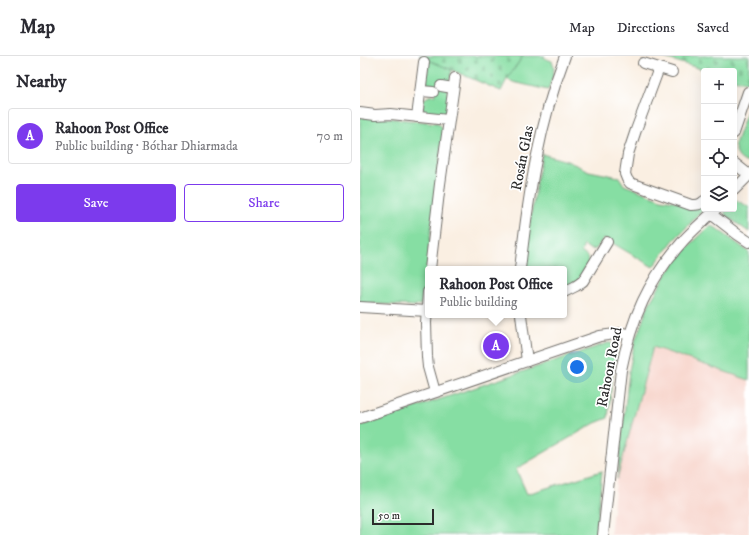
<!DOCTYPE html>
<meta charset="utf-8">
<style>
:root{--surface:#fff;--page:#f2f2f3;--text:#2b2b33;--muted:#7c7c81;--line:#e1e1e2;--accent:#7c3aed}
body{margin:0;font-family:"IM FELL DW Pica",serif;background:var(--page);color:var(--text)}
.controls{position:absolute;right:12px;top:12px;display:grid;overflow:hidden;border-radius:4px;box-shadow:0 4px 16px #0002}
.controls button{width:36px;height:36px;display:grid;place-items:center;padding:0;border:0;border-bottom:1px solid var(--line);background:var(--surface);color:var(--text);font:20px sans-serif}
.scale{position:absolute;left:12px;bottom:10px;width:62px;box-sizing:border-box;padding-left:4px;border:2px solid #2b2b2b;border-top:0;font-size:11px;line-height:14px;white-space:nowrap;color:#2b2b2b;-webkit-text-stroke:3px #fff;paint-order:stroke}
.you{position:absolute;left:217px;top:311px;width:14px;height:14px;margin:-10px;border:3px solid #fff;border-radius:50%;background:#1a73e8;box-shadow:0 0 0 6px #1a73e833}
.badge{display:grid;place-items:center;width:26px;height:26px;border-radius:50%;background:var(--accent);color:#fff;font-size:13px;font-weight:700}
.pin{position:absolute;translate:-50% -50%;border:2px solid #fff;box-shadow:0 1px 4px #0006}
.popup{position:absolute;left:65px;top:210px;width:142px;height:52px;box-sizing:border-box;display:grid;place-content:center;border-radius:4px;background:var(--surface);filter:drop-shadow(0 1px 3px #0005);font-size:13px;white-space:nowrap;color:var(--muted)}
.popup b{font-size:15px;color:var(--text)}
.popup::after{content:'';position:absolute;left:50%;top:100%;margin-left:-8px;border:8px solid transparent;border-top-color:var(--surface)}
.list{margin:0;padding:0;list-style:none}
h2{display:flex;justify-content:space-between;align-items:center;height:52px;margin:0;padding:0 16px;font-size:17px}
h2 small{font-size:13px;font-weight:400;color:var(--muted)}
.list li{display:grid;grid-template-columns:26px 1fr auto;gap:12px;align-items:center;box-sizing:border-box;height:56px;margin:0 8px 8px;padding:0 8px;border:1px solid var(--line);border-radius:4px}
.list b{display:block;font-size:15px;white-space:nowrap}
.list p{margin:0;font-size:13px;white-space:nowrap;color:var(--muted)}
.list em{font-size:13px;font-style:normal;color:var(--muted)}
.actions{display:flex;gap:8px;padding:12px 16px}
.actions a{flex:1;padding:9px 0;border:1px solid var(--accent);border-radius:4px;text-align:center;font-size:14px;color:var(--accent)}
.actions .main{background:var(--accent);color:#fff}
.icon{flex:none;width:22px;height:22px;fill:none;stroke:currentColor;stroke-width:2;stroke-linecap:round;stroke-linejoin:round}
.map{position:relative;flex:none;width:389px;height:479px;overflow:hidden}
header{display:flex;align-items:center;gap:24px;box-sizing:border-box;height:56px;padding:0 20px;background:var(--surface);border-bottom:1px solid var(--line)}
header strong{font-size:19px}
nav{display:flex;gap:22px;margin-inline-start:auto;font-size:14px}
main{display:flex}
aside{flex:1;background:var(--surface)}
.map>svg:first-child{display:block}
.built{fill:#f7d1c7}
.grass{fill:#86dea3;stroke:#588467}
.cemetery{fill:url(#cemetery-stones);stroke:#588467}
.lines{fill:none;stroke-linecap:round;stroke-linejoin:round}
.minor-casing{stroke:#73706b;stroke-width:12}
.minor{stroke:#fff;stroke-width:10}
.labels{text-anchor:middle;stroke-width:3.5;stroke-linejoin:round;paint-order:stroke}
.street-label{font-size:15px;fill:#2b2b2b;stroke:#fff}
</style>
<header>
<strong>Map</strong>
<nav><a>Map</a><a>Directions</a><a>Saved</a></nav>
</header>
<main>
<aside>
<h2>Nearby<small></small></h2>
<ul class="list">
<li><span class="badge">A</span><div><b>Rahoon Post Office</b><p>Public building · Bóthar Dhiarmada</p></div><em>70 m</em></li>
</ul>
<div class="actions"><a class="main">Save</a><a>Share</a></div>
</aside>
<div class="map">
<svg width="389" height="479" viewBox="0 0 389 479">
<defs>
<pattern id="cemetery-stones" width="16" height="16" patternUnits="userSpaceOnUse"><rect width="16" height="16" fill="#86dea3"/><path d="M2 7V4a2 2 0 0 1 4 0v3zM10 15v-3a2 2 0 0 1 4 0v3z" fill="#74bf8c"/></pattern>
</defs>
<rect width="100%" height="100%" fill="#fff"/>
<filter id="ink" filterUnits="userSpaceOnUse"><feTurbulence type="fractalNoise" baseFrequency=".025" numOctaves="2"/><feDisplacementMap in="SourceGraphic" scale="8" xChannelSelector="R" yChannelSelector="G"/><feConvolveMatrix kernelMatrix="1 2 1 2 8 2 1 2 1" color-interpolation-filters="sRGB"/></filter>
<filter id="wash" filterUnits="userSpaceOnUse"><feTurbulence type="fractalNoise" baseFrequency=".012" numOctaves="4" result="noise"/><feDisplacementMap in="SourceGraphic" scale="16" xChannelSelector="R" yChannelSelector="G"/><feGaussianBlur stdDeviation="0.9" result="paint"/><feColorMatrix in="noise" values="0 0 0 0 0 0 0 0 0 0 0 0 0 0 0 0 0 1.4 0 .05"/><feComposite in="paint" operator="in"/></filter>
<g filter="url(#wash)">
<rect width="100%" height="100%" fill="#faefe2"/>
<path class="built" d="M 350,170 L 356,172 L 389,196 L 389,479 L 250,479 L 269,315 L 275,285 L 289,248 L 308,216 L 327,192 L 348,172 Z"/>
<g class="grass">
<path d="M 163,0 L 185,0 L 184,2 L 192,5 C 197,14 191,25 188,34 L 153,26 L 147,23 Z"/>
<path d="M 69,4 L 92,13 L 90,24 L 88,26 L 87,35 L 89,38 L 86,57 L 84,59 L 65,57 C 61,52 63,48 64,43 L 69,40 L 75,39 L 76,32 L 69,29 L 66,25 Z"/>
<path d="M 387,55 L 389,57 L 389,106 L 386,106 C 380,104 376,99 376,93 L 374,91 Z"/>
<path d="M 0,61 L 26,62 L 78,67 L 82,71 L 83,75 L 69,192 L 64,244 C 62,248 60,249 56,250 L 0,247 Z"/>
<path d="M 182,98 L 207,105 L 229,115 L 259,121 L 264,129 L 301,143 L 344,150 L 344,153 L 313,185 L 293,211 L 244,182 L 236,193 L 231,194 L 224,189 L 221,196 L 228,201 L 229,206 L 218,224 L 204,232 L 204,213 L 165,213 L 169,170 Z"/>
<path d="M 376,144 L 389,151 L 389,176 L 365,159 L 365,156 L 367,153 L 374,153 L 374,146 Z"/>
<path d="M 350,170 L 356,172 L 389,196 L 389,324 L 293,291 L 257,423 L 269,315 L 275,285 L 289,248 L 308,216 L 327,192 L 348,172 Z"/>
<path d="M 248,287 L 251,287 L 254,289 L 257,296 L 253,317 L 248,362 L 235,367 L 156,413 L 167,438 L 242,415 L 236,479 L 0,479 L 0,370 Z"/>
</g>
<g class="cemetery">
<path d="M 59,0 L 163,0 L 147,23 L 141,35 Z"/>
<path d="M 298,0 L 389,0 L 389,27 L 374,23 L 374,15 L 348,15 Z"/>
</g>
</g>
<g filter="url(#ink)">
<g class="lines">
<g class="minor-casing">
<g id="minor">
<path d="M 283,7 L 312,16"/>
<path d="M 299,12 L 276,74 L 268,98 L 266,111 L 265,118 L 267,123 L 270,127 L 331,149 C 337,149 340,149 344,145"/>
<path d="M 81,30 L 93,32"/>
<path d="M 61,35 L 73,36"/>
<path d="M 0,57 L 15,59 L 31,58 L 88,64"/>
<path d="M 57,61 L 64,6"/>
<path d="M 374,77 L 388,36"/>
<path d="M 374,107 L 389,119"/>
<path d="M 374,134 L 389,119"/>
<path d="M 351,158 L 377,178 L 389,186"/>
<path d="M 70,213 L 80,128 L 95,22"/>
<path d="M 160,213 C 168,141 179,68 205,0"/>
<path d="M 68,236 L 66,267 L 67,301 L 68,311 L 75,336"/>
<path d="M 204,236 L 216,230 L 223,225 L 247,186"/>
<path d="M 0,251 L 67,255"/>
<path d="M 161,259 L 167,305"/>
<path d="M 0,362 L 240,280 L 263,277 L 269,279"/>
<path d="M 243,479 L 261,314 C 271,264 288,224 323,185 C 333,174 345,164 356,153"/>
</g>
</g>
<use href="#minor" class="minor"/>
</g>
</g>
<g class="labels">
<g class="street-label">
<text transform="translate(162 102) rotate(-79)" y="5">Rosán Glas</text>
<text transform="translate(249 311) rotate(-79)" y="5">Rahoon Road</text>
</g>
</g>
</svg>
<div class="controls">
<button>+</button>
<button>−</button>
<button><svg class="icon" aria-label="locate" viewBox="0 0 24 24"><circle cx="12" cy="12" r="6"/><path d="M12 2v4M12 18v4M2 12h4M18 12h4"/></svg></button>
<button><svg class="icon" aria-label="layers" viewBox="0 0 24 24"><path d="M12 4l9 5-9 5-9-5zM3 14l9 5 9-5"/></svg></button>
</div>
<div class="scale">50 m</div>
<div class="you"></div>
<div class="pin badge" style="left:136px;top:290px">A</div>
<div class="popup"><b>Rahoon Post Office</b>Public building</div>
</div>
</main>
